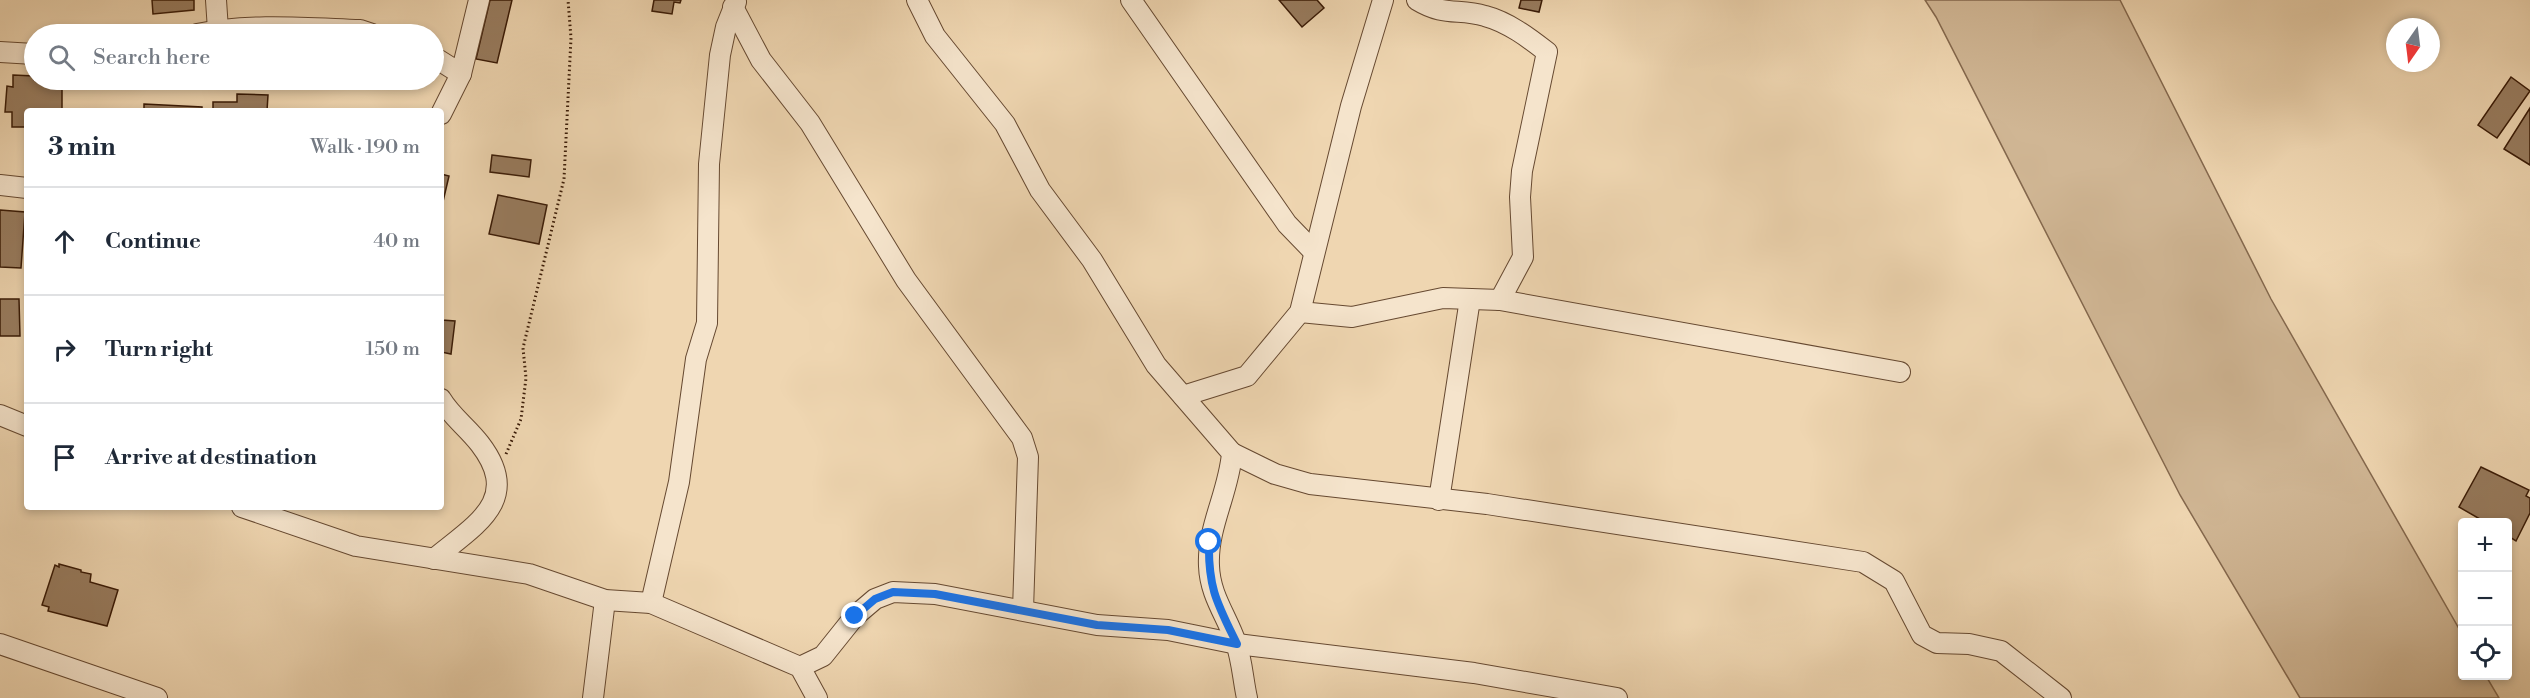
<!DOCTYPE html>
<meta charset="utf-8">
<style>
:root{--surface:#fff;--page:#f6f6f7;--text:#1f2937;--muted:#747a83;--line:#e0e1e3}
body{margin:0;font-family:"Libre Bodoni",serif;background:var(--page);color:var(--text)}
.controls{position:absolute;right:18px;bottom:18px;display:grid;overflow:hidden;border-radius:6px;box-shadow:0 3px 9px #0003}
.controls button{width:54px;height:54px;display:grid;place-items:center;padding:0;border:0;border-bottom:2px solid var(--line);background:var(--surface);color:var(--text);font:30px sans-serif}
.compass{position:absolute;left:2386px;top:18px;width:54px;height:54px;border-radius:50%;background:var(--surface);box-shadow:0 3px 9px #0003;rotate:194deg}
.stop{position:absolute;width:18px;height:18px;margin:-14px;border:4px solid #1a73e8;border-radius:50%;background:#fff}
.stop.end{background:#1a73e8;border-color:#fff;box-shadow:0 2px 6px #0008}
.list{margin:0;padding:0;list-style:none}
h2{display:flex;justify-content:space-between;align-items:center;height:78px;margin:0;padding:0 24px;font-size:26px}
h2 small{font-size:20px;font-weight:400;color:var(--muted)}
.list li{display:grid;grid-template-columns:39px 1fr auto;gap:18px;align-items:center;box-sizing:border-box;height:108px;padding:0 24px;border-top:2px solid var(--line)}
.list b{display:block;font-size:22px;white-space:nowrap}
.list em{font-size:20px;font-style:normal;color:var(--muted)}
.icon{flex:none;width:33px;height:33px;fill:none;stroke:currentColor;stroke-width:2;stroke-linecap:round;stroke-linejoin:round}
.map{position:relative;flex:none;width:2530px;height:698px;overflow:hidden}
.search{position:absolute;background:var(--surface);box-shadow:0 3px 9px #0003;left:24px;top:24px;width:420px;height:66px;display:flex;align-items:center;gap:15px;box-sizing:border-box;padding:0 21px;border-radius:33px;color:var(--muted);font-size:22px}
.panel{position:absolute;background:var(--surface);box-shadow:0 3px 9px #0003;left:24px;top:108px;width:420px;height:402px;border-radius:6px}
.map>svg:first-child{display:block}
.green{fill:#d0b694;stroke:#84684d;stroke-width:1.5}
.building{fill:#987c5f;stroke:#391a06;stroke-width:1.5}
.lines{fill:none;stroke-linecap:round;stroke-linejoin:round}
.minor-casing{stroke:#664931;stroke-width:22}
.path{stroke:#391a06;stroke-width:3;stroke-dasharray:1.5 3;stroke-linecap:butt}
.minor{stroke:#f5e4cc;stroke-width:20}
.route{stroke:#1a73e8;stroke-width:8}
</style>
<div class="map">
<svg width="2530" height="698" viewBox="0 0 2530 698">
<rect width="100%" height="100%" fill="#efd6b1"/>
<filter id="stains"><feTurbulence type="fractalNoise" baseFrequency=".00333" numOctaves="4"/><feColorMatrix values="0 0 0 0 .2 0 0 0 0 .09 0 0 0 0 .02 0 0 0 .5 -.17"/></filter>
<radialGradient id="worn" r=".72"><stop offset=".6" stop-color="#630" stop-opacity="0"/><stop offset="1" stop-color="#630" stop-opacity=".3"/></radialGradient>
<path class="green" d="M 1925,0 L 2120,0 L 2271,299 L 2462,634 L 2462,676 L 2486,676 L 2499,698 L 2300,698 L 2180,495 L 1936,17 Z"/>
<g class="building">
<path d="M 152,0 L 194,0 L 194,10 L 153,14 Z"/>
<path d="M 490,0 L 512,0 L 497,63 L 476,59 Z"/>
<path d="M 654,0 L 681,0 L 680,3 L 674,2 L 672,14 L 652,11 Z"/>
<path d="M 1279,0 L 1317,0 L 1324,8 L 1302,27 Z"/>
<path d="M 1521,0 L 1542,0 L 1539,12 L 1519,8 Z"/>
<path d="M 13,75 L 34,76 L 34,80 L 62,80 L 62,111 L 27,111 L 27,127 L 12,127 L 12,112 L 5,112 L 7,86 L 13,87 Z"/>
<path d="M 2511,77 L 2530,91 L 2497,138 L 2478,125 Z"/>
<path d="M 237,94 L 268,95 L 267,111 L 213,111 L 213,102 L 237,102 Z"/>
<path d="M 144,104 L 202,107 L 202,111 L 144,111 Z"/>
<path d="M 2530,108 L 2530,165 L 2504,149 Z"/>
<path d="M 492,155 L 531,160 L 529,177 L 490,172 Z"/>
<path d="M 441,174 L 449,176 L 441,210 Z"/>
<path d="M 498,195 L 547,205 L 539,244 L 489,234 Z"/>
<path d="M 0,210 L 25,212 L 21,268 L 0,267 Z"/>
<path d="M 0,299 L 19,299 L 20,336 L 0,336 Z"/>
<path d="M 441,312 L 442,320 L 455,321 L 451,354 L 441,352 Z"/>
<path d="M 2481,467 L 2529,490 L 2526,496 L 2530,498 L 2530,513 L 2516,541 L 2508,536 L 2508,522 L 2485,522 L 2459,507 Z"/>
<path d="M 59,564 L 81,570 L 81,572 L 91,574 L 90,582 L 118,590 L 107,626 L 48,611 L 49,607 L 42,605 L 55,565 L 59,567 Z"/>
</g>
<g class="lines">
<g class="minor-casing">
<g id="minor">
<path d="M 216,0 L 218,30"/>
<path d="M 917,0 L 935,36 L 1005,124 L 1040,190 L 1092,260 L 1156,365 L 1232,453 C 1229,492 1207,527 1209,566 C 1210,596 1227,616 1236,643 C 1242,660 1243,680 1247,698"/>
<path d="M 1131,0 L 1287,224 L 1314,252"/>
<path d="M 1417,0 C 1445,17 1458,8 1485,16 C 1508,22 1529,38 1547,52 L 1522,171 L 1520,197 L 1523,257 L 1500,300"/>
<path d="M 733,7 L 761,60 L 810,123 L 906,280 L 1022,438 L 1028,457 L 1023,610"/>
<path d="M 197,34 C 251,23 306,28 360,30 L 372,34"/>
<path d="M 0,52 L 34,54"/>
<path d="M 434,57 L 461,74 L 479,0"/>
<path d="M 441,114 L 461,74"/>
<path d="M 0,185 L 27,188"/>
<path d="M 1300,312 L 1352,317 L 1443,298 L 1500,300 L 1900,372"/>
<path d="M 1183,396 L 1247,376 L 1300,312 L 1351,106 L 1383,0"/>
<path d="M 0,415 L 27,426"/>
<path d="M 1232,453 L 1275,474 L 1310,484 L 1487,504 L 1863,562 L 1894,581 L 1922,635 L 1937,643 L 1969,644 L 2001,651 L 2061,698"/>
<path d="M 1439,500 L 1470,299"/>
<path d="M 242,507 L 356,546 L 529,574 L 605,600 L 651,603 L 800,667 L 817,698"/>
<path d="M 434,559 C 475,525 523,500 480,444 C 468,428 451,416 441,399"/>
<path d="M 651,603 L 679,482 L 696,359 L 707,323 L 709,164 L 720,55 L 726,27 L 736,2"/>
<path d="M 0,644 L 157,698"/>
<path d="M 800,667 L 823,656 L 855,616 L 875,599 L 893,592 L 935,594 L 1097,625 L 1168,630 L 1237,644 L 1474,673 L 1617,698"/>
<path d="M 593,698 L 605,600"/>
</g>
</g>
<path class="path" d="M 506,454 L 521,419 L 526,378 L 523,348 L 564,179 L 571,38 L 568,0"/>
<use href="#minor" class="minor"/>
</g>
<g class="lines">
<path class="route" d="M 855,616 L 875,599 L 893,592 L 935,594 L 1097,625 L 1168,630 L 1237,644 C 1217,603 1208,588 1209,542"/>
</g>
<rect width="100%" height="100%" filter="url(#stains)"/>
<rect width="100%" height="100%" fill="url(#worn)"/>
</svg>
<div class="controls">
<button>+</button>
<button>−</button>
<button><svg class="icon" aria-label="locate" viewBox="0 0 24 24"><circle cx="12" cy="12" r="6"/><path d="M12 2v4M12 18v4M2 12h4M18 12h4"/></svg></button>
</div>
<svg class="compass" viewBox="-18 -18 36 36"><path d="M0-13l5 13h-10z" fill="#e53935"/><path d="M0 13l5-13h-10z" fill="#747a83"/></svg>
<div class="stop" style="left:1209px;top:542px"></div>
<div class="stop end" style="left:855px;top:616px"></div>
<div class="search"><svg class="icon" aria-label="search" viewBox="0 0 24 24"><circle cx="10" cy="10" r="6"/><path d="M15 15l6 6"/></svg>Search here</div>
<section class="panel">
<h2>3 min<small>Walk · 190 m</small></h2>
<ul class="list">
<li><svg class="icon" aria-label="ahead" viewBox="0 0 24 24"><path d="M12 20V5M6 11l6-6 6 6"/></svg><div><b>Continue</b></div><em>40 m</em></li>
<li><svg class="icon" aria-label="right" viewBox="0 0 24 24"><path d="M7 20v-9h11M14 6l5 5-5 5"/></svg><div><b>Turn right</b></div><em>150 m</em></li>
<li><svg class="icon" aria-label="arrive" viewBox="0 0 24 24"><path d="M6 21V4h12l-3 4 3 4H6"/></svg><div><b>Arrive at destination</b></div></li>
</ul>
</section>
</div>
